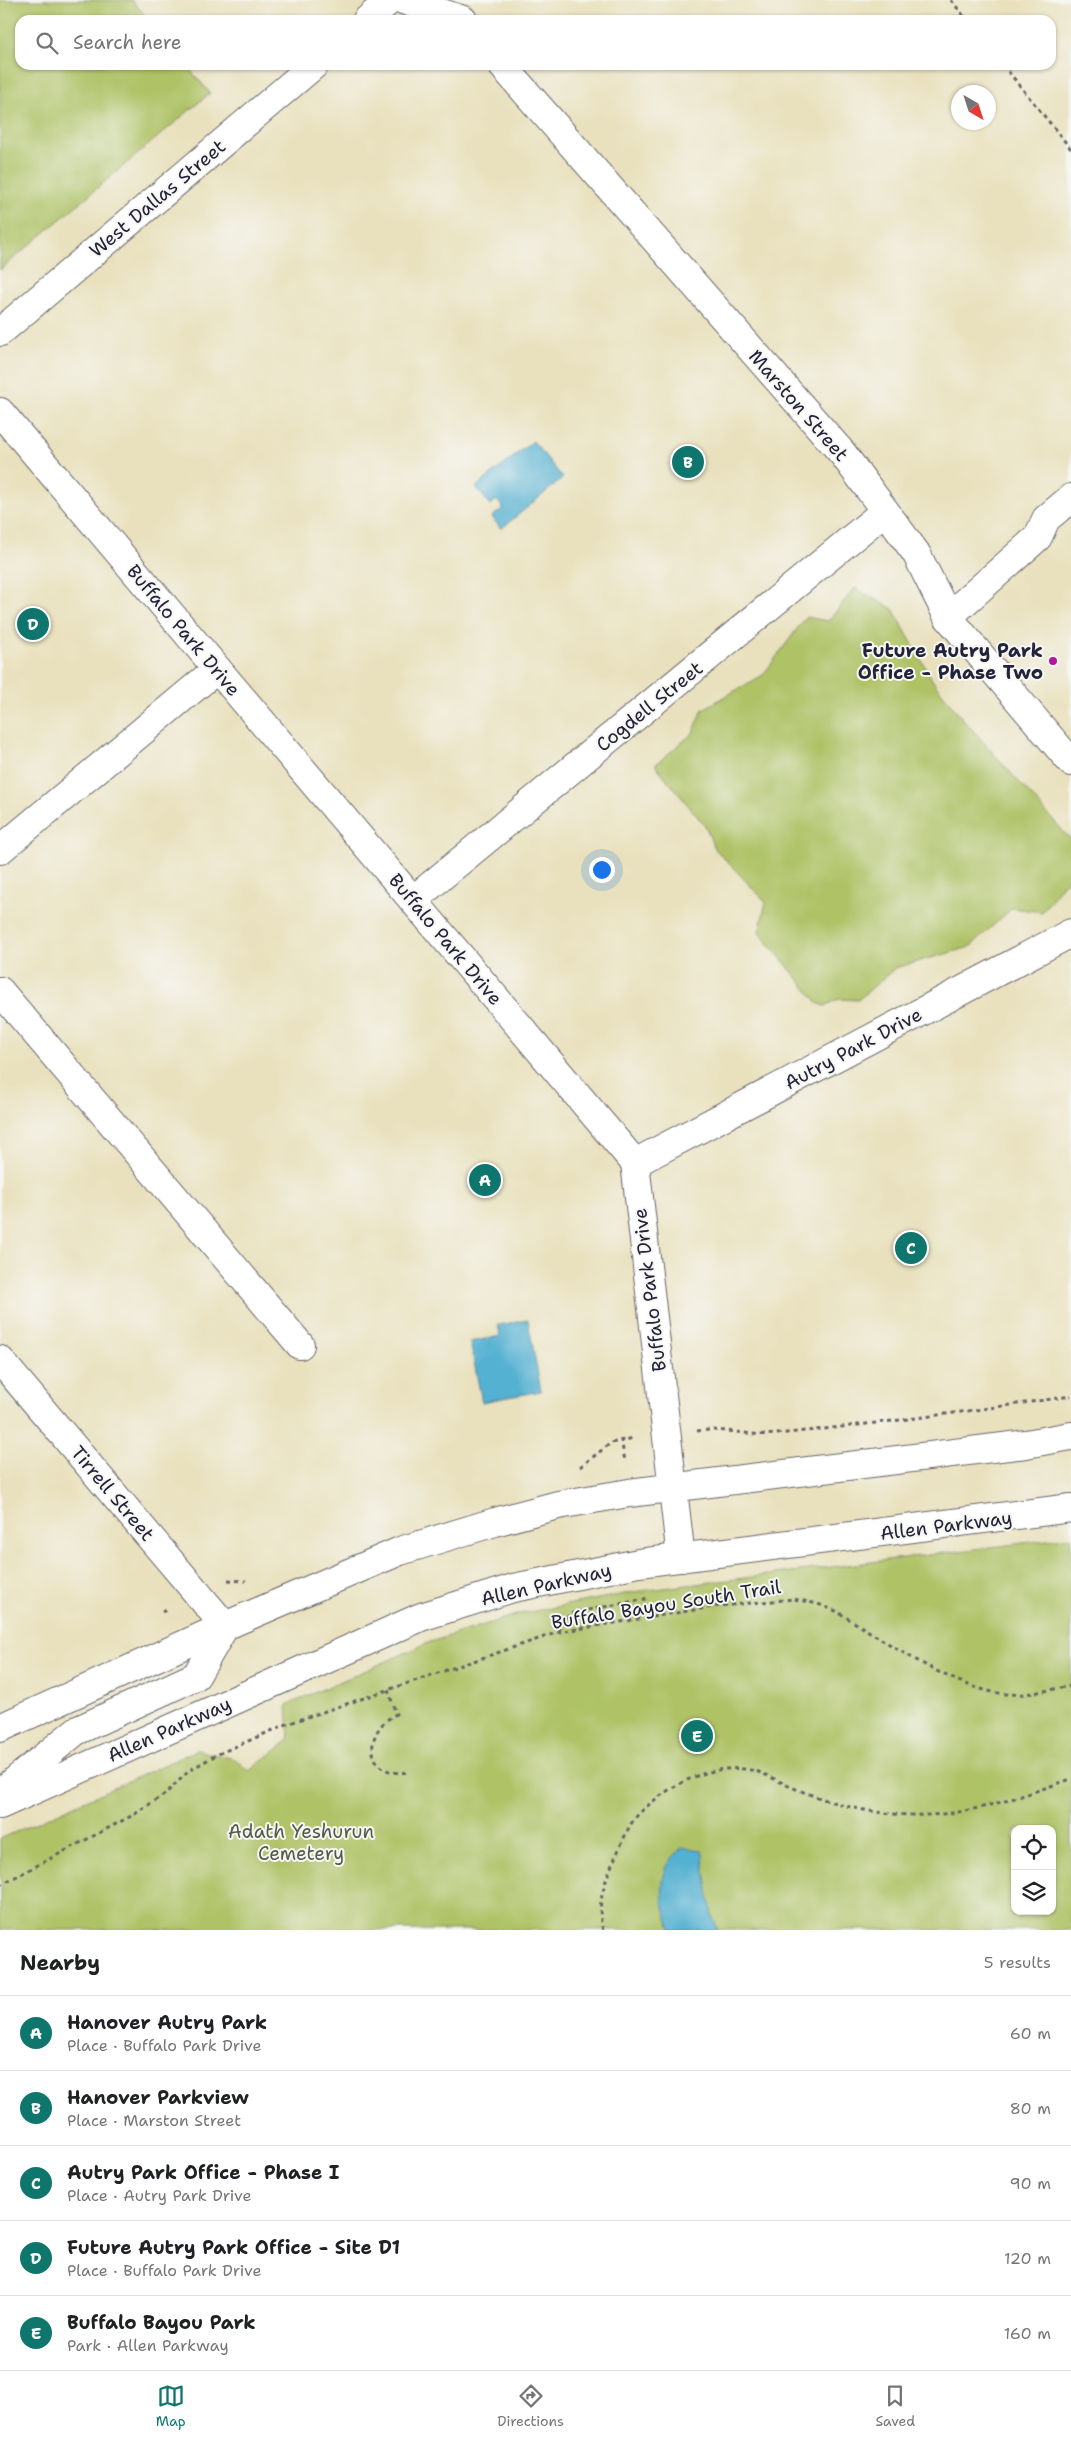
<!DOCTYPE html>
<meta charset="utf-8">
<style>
:root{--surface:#fff;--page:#f6f6f6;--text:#202124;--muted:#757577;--line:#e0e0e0;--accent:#0f766e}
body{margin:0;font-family:"Shantell Sans",sans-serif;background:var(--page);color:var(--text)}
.controls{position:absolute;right:15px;bottom:15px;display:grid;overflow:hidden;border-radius:10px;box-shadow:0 1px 4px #0004}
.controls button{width:45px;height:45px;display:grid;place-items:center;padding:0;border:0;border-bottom:1px solid var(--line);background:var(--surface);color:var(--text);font:25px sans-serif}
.compass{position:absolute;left:951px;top:85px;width:45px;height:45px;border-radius:50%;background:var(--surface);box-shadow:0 1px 4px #0004;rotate:141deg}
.you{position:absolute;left:601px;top:869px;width:18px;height:18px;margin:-12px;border:4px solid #fff;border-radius:50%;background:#1a73e8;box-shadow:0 0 0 8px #1a73e833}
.badge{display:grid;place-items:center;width:32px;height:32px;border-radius:50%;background:var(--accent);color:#fff;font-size:16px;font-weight:700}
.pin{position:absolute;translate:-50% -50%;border:2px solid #fff;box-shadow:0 1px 5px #0006}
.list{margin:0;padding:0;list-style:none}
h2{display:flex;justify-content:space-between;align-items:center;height:65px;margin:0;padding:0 20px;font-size:21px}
h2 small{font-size:16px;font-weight:400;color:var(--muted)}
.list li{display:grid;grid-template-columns:32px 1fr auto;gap:15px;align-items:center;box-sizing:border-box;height:75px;padding:0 20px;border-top:1px solid var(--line)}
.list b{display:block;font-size:19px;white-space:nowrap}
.list p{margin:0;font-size:16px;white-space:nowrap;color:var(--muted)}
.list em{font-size:16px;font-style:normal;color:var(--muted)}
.icon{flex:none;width:28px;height:28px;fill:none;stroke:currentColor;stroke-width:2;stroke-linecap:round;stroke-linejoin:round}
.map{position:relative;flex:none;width:1071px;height:1930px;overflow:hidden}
.search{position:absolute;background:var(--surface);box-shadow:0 1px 4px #0004;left:15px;right:15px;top:15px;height:55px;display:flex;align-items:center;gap:12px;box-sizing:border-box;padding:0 18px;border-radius:15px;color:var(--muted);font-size:19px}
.sheet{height:440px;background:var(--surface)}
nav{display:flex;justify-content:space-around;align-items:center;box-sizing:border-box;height:70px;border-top:1px solid var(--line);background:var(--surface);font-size:14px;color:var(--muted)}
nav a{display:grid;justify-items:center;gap:2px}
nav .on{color:var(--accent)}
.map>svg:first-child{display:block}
.green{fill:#afc266;stroke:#687250;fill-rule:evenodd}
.water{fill:#54b1d2;stroke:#3b6a86}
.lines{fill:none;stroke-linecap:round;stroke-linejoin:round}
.minor-casing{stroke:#686569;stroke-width:30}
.major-casing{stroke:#686569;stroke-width:30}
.path{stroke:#686569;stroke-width:3;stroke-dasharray:4 4;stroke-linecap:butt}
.minor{stroke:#fff;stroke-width:28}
.major{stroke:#fff;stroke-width:28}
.poi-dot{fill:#b5179e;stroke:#f6f6f2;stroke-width:2}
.labels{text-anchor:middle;stroke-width:4;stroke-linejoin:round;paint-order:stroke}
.street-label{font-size:19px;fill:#22223b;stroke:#f6f6f2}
.poi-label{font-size:19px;font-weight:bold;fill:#22223b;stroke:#f6f6f2;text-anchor:end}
.park-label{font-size:19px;fill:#535a4a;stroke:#f6f6f2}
</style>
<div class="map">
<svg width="1071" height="1930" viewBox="0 0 1071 1930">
<rect width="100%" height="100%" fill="#f6f6f2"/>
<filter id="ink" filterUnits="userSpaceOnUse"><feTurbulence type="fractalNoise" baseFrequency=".02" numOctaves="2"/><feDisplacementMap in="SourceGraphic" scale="10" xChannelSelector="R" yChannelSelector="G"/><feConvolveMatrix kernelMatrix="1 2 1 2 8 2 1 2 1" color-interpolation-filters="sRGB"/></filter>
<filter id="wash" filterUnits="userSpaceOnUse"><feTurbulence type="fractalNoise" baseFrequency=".0096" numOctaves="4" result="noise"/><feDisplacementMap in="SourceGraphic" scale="20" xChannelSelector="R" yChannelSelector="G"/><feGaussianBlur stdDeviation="1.12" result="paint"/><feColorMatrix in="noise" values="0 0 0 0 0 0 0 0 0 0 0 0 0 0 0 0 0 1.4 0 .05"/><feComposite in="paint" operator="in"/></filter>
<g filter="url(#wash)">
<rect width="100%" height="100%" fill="#e9e1be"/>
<g class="green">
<path d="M 0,0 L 132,0 L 149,20 L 20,20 L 20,65 L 186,65 L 210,93 L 0,270 Z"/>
<path d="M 855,588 L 893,609 L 933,681 L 961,717 L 1071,840 L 1071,874 L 1042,912 L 1012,908 L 970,947 L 895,968 L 858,1000 L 839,999 L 825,1006 L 819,1004 L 759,932 L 766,902 L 714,848 L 706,827 L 655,765 L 693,733 L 703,709 L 763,675 L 806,617 L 828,621 Z"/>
<path d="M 1071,1537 L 1071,1930 L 0,1930 L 0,1839 L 197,1750 L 235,1759 L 249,1771 L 289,1740 L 287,1705 L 430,1642 L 519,1614 L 640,1591 ZM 1015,1829 L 1052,1829 L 1052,1911 L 1015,1911 Z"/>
</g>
<g class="water">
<path d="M 533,441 L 563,478 L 501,529 L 492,517 L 503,508 L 497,500 L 490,505 L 476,487 Z"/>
<path d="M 528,1320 L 541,1391 L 482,1402 L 470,1342 L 500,1336 L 498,1325 Z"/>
<path d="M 682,1847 L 702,1850 L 712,1916 L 718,1930 L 672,1930 C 663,1912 659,1889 666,1869 C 668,1862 677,1853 682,1847 Z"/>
</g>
</g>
<g filter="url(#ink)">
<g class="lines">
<g class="minor-casing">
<g id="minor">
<path d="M 403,0 L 463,20"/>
<path d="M 502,65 L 843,454 L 916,553 L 948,617 L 1071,762"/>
<path d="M 0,412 L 635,1163 L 681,1558"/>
<path d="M 948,617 L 1038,537 L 1046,519 L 1071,498"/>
<path d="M 0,850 L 217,669"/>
<path d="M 413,900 L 885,511"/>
<path d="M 0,991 L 300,1345"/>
<path d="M 635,1163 L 1071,933"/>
<path d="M 0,1360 L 225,1626"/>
</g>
</g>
<g class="major-casing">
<g id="major">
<path d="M 367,20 L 390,0"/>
<path d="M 0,332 L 314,65"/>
<path d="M 0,1728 L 225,1626 L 400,1551 L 495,1522 L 558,1505 L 629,1493 L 1026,1444 L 1071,1436"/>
<path d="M 0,1793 L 76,1731 L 196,1676 L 225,1626"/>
<path d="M 0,1805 L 421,1617 L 513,1588 L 639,1563 L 1071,1508"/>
</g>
</g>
<g class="path">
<path d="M 951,0 L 967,20"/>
<path d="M 1003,65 L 1071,149"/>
<path d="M 697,1431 C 724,1427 750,1437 777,1434 C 875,1424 973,1411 1071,1396"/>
<path d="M 621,1439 L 625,1461"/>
<path d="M 580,1467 L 611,1443 L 634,1438"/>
<path d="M 228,1580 L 246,1581"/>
<path d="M 162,1612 L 168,1609"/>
<path d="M 559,1632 L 563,1620 L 573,1613 L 645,1599 L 644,1593"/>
<path d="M 388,1690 L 396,1714 C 360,1733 367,1779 408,1772"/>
<path d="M 0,1885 L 135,1814 L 164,1795 L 190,1770 L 216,1755 L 287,1724 L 559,1632 L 719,1606 L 794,1599 L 818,1604 L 836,1611 C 883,1639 953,1690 1007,1694 C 1027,1696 1051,1689 1071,1686"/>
<path d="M 603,1930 C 594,1902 609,1871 620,1847 C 625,1836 629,1825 636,1817 C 664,1787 713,1760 755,1771 C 769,1775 783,1784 796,1789 C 836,1805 870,1814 913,1815 C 968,1817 1021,1796 1071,1779"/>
</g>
<use href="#minor" class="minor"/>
<use href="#major" class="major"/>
</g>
</g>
<circle class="poi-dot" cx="1053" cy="661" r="5"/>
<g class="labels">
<g class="street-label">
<text transform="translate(157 198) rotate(-40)" y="7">West Dallas Street</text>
<text transform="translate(799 405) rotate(49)" y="7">Marston Street</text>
<text transform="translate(184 630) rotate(50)" y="7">Buffalo Park Drive</text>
<text transform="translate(649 706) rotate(-39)" y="7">Cogdell Street</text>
<text transform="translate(446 939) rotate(50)" y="7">Buffalo Park Drive</text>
<text transform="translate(853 1048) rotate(-28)" y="7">Autry Park Drive</text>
<text transform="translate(649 1290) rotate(-97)" y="7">Buffalo Park Drive</text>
<text transform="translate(113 1493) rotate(50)" y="7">Tirrell Street</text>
<text transform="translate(946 1525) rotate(-7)" y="7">Allen Parkway</text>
<text transform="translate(546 1584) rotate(-13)" y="7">Allen Parkway</text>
<text transform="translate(666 1604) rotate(-9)" y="7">Buffalo Bayou South Trail</text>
<text transform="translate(169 1729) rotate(-24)" y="7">Allen Parkway</text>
</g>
<g class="poi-label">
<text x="1043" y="657">Future Autry Park<tspan x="1043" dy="22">Office - Phase Two</tspan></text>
</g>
<g class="park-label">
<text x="301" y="1838">Adath Yeshurun<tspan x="301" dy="22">Cemetery</tspan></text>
</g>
</g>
</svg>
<div class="controls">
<button><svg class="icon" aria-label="locate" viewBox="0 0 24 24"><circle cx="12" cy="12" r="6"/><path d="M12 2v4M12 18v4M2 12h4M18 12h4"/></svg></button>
<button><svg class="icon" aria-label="layers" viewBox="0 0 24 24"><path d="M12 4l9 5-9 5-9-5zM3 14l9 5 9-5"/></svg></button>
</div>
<svg class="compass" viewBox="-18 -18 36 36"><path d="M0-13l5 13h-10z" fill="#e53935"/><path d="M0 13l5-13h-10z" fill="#757577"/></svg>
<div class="you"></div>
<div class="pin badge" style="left:485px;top:1180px">A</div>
<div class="pin badge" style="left:688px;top:462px">B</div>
<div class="pin badge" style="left:911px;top:1248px">C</div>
<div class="pin badge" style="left:33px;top:624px">D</div>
<div class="pin badge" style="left:697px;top:1736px">E</div>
<div class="search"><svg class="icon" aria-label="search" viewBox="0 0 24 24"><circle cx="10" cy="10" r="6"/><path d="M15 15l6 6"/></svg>Search here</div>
</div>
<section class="sheet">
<h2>Nearby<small>5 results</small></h2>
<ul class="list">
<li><span class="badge">A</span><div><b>Hanover Autry Park</b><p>Place · Buffalo Park Drive</p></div><em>60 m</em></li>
<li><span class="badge">B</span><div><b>Hanover Parkview</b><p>Place · Marston Street</p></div><em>80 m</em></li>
<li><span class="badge">C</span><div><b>Autry Park Office - Phase I</b><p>Place · Autry Park Drive</p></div><em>90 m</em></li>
<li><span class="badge">D</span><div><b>Future Autry Park Office - Site D1</b><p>Place · Buffalo Park Drive</p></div><em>120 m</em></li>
<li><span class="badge">E</span><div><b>Buffalo Bayou Park</b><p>Park · Allen Parkway</p></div><em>160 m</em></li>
</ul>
</section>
<nav>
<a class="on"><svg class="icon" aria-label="map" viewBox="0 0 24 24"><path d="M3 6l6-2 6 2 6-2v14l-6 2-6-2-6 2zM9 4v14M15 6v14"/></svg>Map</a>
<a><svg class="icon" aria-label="directions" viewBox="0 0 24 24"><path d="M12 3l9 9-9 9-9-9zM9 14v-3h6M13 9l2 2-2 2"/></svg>Directions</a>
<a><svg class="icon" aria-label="saved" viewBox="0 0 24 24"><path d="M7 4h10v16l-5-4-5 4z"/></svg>Saved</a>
</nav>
